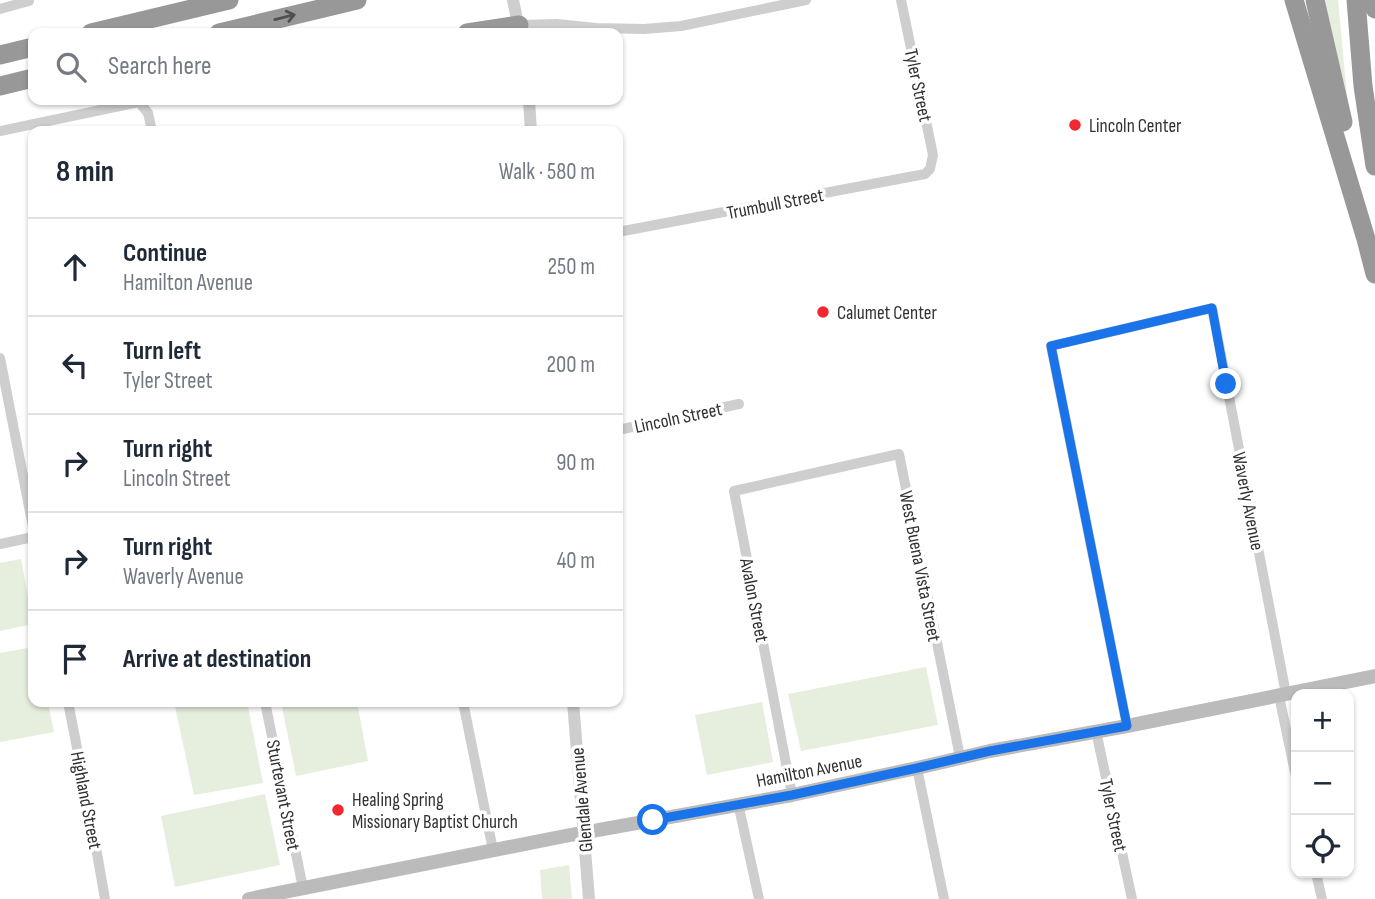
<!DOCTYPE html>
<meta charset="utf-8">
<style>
:root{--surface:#fff;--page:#f2f2f3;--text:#1f2937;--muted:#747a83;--line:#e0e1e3}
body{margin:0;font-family:"Sofia Sans Condensed",sans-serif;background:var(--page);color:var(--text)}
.controls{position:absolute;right:21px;bottom:21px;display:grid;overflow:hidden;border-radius:14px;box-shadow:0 2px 5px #0004}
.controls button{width:63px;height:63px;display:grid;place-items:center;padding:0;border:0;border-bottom:2px solid var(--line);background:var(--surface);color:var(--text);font:35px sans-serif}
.stop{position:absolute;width:21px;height:21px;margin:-16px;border:5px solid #1a73e8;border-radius:50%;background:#fff}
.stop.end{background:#1a73e8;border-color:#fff;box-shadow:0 2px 7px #0008}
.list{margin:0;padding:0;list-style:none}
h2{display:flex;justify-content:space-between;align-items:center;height:91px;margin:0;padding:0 28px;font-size:30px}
h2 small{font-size:23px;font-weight:400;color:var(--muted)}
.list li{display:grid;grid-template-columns:46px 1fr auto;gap:21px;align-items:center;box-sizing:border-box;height:98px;padding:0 28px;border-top:2px solid var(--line)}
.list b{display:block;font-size:26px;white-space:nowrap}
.list p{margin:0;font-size:23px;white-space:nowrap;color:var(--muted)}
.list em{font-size:23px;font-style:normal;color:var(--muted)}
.icon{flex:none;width:38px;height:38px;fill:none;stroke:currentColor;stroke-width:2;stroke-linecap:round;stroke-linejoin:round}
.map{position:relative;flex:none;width:1375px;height:899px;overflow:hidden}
.search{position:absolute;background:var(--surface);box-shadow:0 2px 5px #0004;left:28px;top:28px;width:595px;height:77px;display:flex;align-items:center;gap:18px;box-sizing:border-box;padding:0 24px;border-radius:14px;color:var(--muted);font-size:26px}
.panel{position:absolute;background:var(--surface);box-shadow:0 2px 5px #0004;left:28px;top:126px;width:595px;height:581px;border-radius:14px}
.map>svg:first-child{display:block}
.green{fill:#e6eede}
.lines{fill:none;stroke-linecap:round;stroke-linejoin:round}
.minor{stroke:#cecece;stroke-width:10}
.tertiary{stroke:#cecece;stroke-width:12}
.secondary{stroke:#bbb;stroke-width:14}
.motorway{stroke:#989898;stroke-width:19}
.oneway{stroke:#505050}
.route{stroke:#1a73e8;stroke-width:9}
.poi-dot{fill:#f3272f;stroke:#fff;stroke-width:2.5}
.labels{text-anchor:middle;stroke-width:7;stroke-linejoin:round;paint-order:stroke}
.street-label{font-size:19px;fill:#313131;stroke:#fff}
.poi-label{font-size:19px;fill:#313131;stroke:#fff;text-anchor:start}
</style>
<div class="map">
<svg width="1375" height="899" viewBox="0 0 1375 899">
<rect width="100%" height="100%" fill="#fff"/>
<g class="green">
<path d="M 1321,0 L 1338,0 L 1348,106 Z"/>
<path d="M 21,559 L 33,624 L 0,631 L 0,563 Z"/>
<path d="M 33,647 L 33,702 L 48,702 L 54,732 L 0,742 L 0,653 Z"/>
<path d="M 926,667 L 938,725 L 801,751 L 788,694 Z"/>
<path d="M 174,702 L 247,702 L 263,783 L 194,795 Z"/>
<path d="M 281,702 L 357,702 L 368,761 L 296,776 Z"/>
<path d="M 762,702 L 773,762 L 707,775 L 695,715 Z"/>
<path d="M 265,794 L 280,865 L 175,887 L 161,816 Z"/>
<path d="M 569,865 L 572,899 L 542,899 L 540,870 Z"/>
</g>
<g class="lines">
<g class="minor">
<path d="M 0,9 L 29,1"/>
<path d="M 519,25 L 557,24 L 596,28 L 644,29 L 681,26 L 806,0"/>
<path d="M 0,131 L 139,102 L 148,113 L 152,131"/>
<path d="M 618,232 L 925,174 L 930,169 L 933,155 L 901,0"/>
<path d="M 0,358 L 33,527"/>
<path d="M 618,430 L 739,404"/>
<path d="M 0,544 L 33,537"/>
<path d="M 1279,696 L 1296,777"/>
<path d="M 68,702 L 91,819 L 105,899"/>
<path d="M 265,702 L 303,888"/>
<path d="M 463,702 L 493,850"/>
<path d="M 1127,726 L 1051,346 L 1212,308 L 1286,694"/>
<path d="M 1096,731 L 1132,899"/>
<path d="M 917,768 L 944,899"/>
<path d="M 792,795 L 734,491 L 899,454 L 960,757"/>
<path d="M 738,803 L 759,899"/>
<path d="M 1316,873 L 1322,899"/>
</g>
<g class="tertiary">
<path d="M 513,0 L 519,29"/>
<path d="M 529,100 L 531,131"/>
<path d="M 573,702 L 589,899"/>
</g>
<path class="secondary" d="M 249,899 L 565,836 L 792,795 L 917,768 L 990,751 L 1127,726 L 1375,676"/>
<g class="motorway">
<path d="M 1294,0 L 1366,239 L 1375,274"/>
<path d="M 1315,0 L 1343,122"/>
<path d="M 1356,0 L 1363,86 L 1375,166"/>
<path d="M 1371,0 L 1375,9"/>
<path d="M 91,33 L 229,0"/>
<path d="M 219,33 L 357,0"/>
<path d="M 467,33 L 519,25"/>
<path d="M 0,55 L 33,47"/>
<path d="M 0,86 L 33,78"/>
</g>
</g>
<defs><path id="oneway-shaft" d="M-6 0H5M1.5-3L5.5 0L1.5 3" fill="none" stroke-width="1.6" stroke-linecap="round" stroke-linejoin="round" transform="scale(1.75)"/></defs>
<use class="oneway" href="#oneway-shaft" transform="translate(285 17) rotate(-14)"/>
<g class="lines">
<path class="route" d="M 653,820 L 792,795 L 917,768 L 990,751 L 1127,726 L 1051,346 L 1212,308 L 1226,384"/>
</g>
<g class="poi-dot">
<circle cx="1075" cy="125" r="7"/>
<circle cx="823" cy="312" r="7"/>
<circle cx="338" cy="810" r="7"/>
</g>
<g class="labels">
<g class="street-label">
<text transform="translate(919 85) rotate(78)" y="7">Tyler Street</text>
<text transform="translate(775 203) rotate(-11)" y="7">Trumbull Street</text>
<text transform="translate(678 417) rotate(-12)" y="7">Lincoln Street</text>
<text transform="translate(1249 501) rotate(79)" y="7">Waverly Avenue</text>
<text transform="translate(921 566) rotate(79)" y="7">West Buena Vista Street</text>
<text transform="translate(755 600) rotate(79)" y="7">Avalon Street</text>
<text transform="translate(809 770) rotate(-11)" y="7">Hamilton Avenue</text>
<text transform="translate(284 795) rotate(79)" y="7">Sturtevant Street</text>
<text transform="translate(87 800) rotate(79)" y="7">Highland Street</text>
<text transform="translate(581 800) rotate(-95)" y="7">Glendale Avenue</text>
<text transform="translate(1114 815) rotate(78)" y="7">Tyler Street</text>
</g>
<g class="poi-label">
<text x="1089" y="132">Lincoln Center</text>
<text x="837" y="319">Calumet Center</text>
<text x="352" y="806">Healing Spring<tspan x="352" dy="22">Missionary Baptist Church</tspan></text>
</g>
</g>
</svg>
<div class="controls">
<button>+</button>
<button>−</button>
<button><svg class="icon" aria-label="locate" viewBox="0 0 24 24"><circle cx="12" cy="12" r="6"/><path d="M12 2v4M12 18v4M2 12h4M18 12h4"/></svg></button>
</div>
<div class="stop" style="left:653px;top:820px"></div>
<div class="stop end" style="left:1226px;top:384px"></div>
<div class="search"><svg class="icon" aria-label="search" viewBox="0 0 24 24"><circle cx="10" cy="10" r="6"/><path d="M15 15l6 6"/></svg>Search here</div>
<section class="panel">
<h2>8 min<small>Walk · 580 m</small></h2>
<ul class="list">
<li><svg class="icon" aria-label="ahead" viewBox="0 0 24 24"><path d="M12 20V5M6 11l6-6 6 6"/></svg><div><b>Continue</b><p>Hamilton Avenue</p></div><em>250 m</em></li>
<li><svg class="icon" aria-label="left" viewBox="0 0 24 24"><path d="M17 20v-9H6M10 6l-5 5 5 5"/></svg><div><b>Turn left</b><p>Tyler Street</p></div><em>200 m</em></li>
<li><svg class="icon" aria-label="right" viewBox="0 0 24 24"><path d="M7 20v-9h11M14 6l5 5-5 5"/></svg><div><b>Turn right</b><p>Lincoln Street</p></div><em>90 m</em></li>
<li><svg class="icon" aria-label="right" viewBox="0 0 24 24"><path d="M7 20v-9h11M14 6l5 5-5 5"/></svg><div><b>Turn right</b><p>Waverly Avenue</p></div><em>40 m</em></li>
<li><svg class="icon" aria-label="arrive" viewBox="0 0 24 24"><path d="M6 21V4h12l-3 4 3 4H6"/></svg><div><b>Arrive at destination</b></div></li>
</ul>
</section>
</div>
